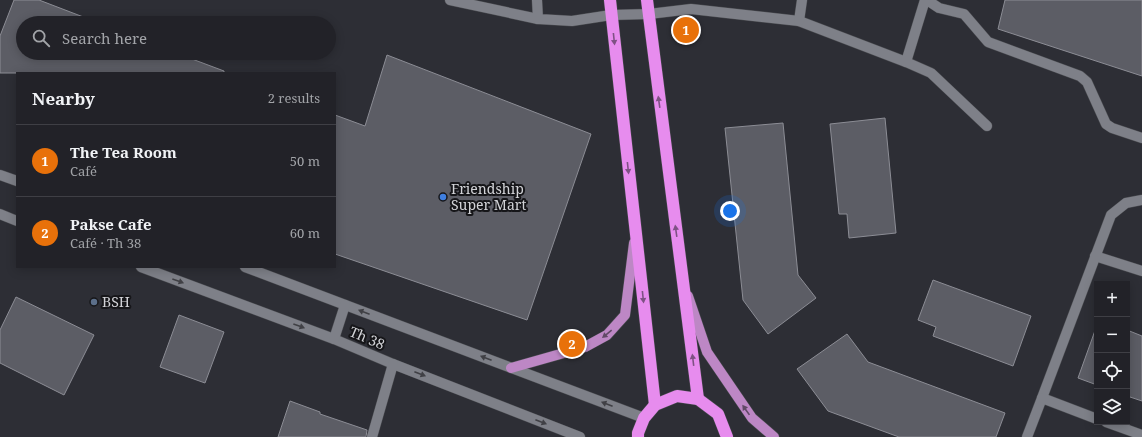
<!DOCTYPE html>
<meta charset="utf-8">
<style>
:root{--surface:#222228;--page:#2a2a30;--text:#f1f3f6;--muted:#a2a4a8;--line:#3f3f45;--accent:#f2a081}
body{margin:0;font-family:"Noto Serif",serif;background:var(--page);color:var(--text)}
.controls{position:absolute;right:12px;bottom:12px;display:grid;overflow:hidden;border-radius:0px;box-shadow:0 2px 10px #0003}
.controls button{width:36px;height:36px;display:grid;place-items:center;padding:0;border:0;border-bottom:1px solid var(--line);background:var(--surface);color:var(--text);font:20px sans-serif}
.you{position:absolute;left:730px;top:211px;width:14px;height:14px;margin:-10px;border:3px solid #fff;border-radius:50%;background:#1a73e8;box-shadow:0 0 0 6px #1a73e833}
.badge{display:grid;place-items:center;width:26px;height:26px;border-radius:50%;background:var(--accent);color:#fff;font-size:13px;font-weight:700}
.pin{position:absolute;translate:-50% -50%;border:2px solid #fff;box-shadow:0 1px 4px #0006}
.list{margin:0;padding:0;list-style:none}
h2{display:flex;justify-content:space-between;align-items:center;height:52px;margin:0;padding:0 16px;font-size:17px}
h2 small{font-size:13px;font-weight:400;color:var(--muted)}
.list li{display:grid;grid-template-columns:26px 1fr auto;gap:12px;align-items:center;box-sizing:border-box;height:72px;padding:0 16px;border-top:1px solid var(--line)}
.list b{display:block;font-size:15px;white-space:nowrap}
.list p{margin:0;font-size:13px;white-space:nowrap;color:var(--muted)}
.list em{font-size:13px;font-style:normal;color:var(--muted)}
.icon{flex:none;width:22px;height:22px;fill:none;stroke:currentColor;stroke-width:2;stroke-linecap:round;stroke-linejoin:round}
.map{position:relative;flex:none;width:1142px;height:437px;overflow:hidden}
.search{position:absolute;background:var(--surface);box-shadow:0 2px 10px #0003;left:16px;top:16px;width:320px;height:44px;display:flex;align-items:center;gap:10px;box-sizing:border-box;padding:0 14px;border-radius:22px;color:var(--muted);font-size:15px}
.panel{position:absolute;background:var(--surface);box-shadow:0 2px 10px #0003;left:16px;top:72px;width:320px;height:196px;border-radius:0px}
.map>svg:first-child{display:block}
.building{fill:#5c5d65;stroke:#8c8d95}
.lines{fill:none;stroke-linecap:round;stroke-linejoin:round}
.minor-casing{stroke:#4a4b50;stroke-width:11}
.major-casing{stroke:#4a4b50;stroke-width:11}
.highway-casing{stroke:#4a4b50;stroke-width:13}
.minor{stroke:#7e8088;stroke-width:10}
.major{stroke:#bd87c5;stroke-width:10}
.highway{stroke:#e78cee;stroke-width:12}
.oneway{fill:#7e5184}
.oneway2{fill:#404045}
.oneway3{fill:#614966}
.shop-dot{fill:#3f7fe0;stroke:#161619;stroke-width:1.5}
.service-dot{fill:#5c6f8a;stroke:#161619;stroke-width:1.5}
.labels{text-anchor:middle;stroke-width:4;stroke-linejoin:round;paint-order:stroke}
.poi-label{font-size:14px;fill:#d2d3d7;stroke:#161619;text-anchor:start}
.street-label{font-size:14px;fill:#d2d3d7;stroke:#161619}
</style>
<div class="map">
<svg width="1142" height="437" viewBox="0 0 1142 437">
<rect width="100%" height="100%" fill="#2d2e35"/>
<g class="building">
<path d="M 14,0 L 39,0 L 99,23 L 23,23 L 23,53 L 176,53 L 224,71 L 224,73 L 0,73 L 0,36 Z"/>
<path d="M 1005,0 L 1142,0 L 1142,76 L 998,29 Z"/>
<path d="M 387,55 L 591,134 L 527,320 L 335,254 L 335,115 L 365,126 Z"/>
<path d="M 885,118 L 896,233 L 849,238 L 847,214 L 839,214 L 830,124 Z"/>
<path d="M 783,123 L 798,275 L 816,298 L 768,334 L 743,300 L 725,128 Z"/>
<path d="M 933,280 L 1031,316 L 1013,366 L 933,336 L 936,327 L 918,320 Z"/>
<path d="M 16,297 L 94,335 L 64,395 L 0,363 L 0,330 Z"/>
<path d="M 179,315 L 224,332 L 205,383 L 160,367 Z"/>
<path d="M 1097,325 L 1097,385 L 1078,378 Z"/>
<path d="M 1127,330 L 1142,336 L 1142,401 L 1127,396 Z"/>
<path d="M 847,334 L 868,362 L 1005,413 L 996,437 L 899,437 L 828,411 L 797,369 Z"/>
<path d="M 290,401 L 320,412 L 320,414 L 367,430 L 366,437 L 278,437 Z"/>
</g>
<g class="lines">
<g class="minor-casing">
<g id="minor">
<path d="M 450,0 L 538,19"/>
<path d="M 537,0 L 538,19 L 572,21 L 611,15 L 649,14 L 691,9 L 799,21 L 906,62 L 931,73 L 987,126"/>
<path d="M 927,0 L 939,8 L 964,14 L 988,42 L 1080,76 L 1087,82 L 1106,124 L 1112,128 L 1142,138"/>
<path d="M 799,21 L 802,0"/>
<path d="M 906,62 L 925,0"/>
<path d="M 0,175 L 17,181"/>
<path d="M 0,214 L 17,221"/>
<path d="M 1095,256 L 1142,271"/>
<path d="M 141,267 L 334,339 L 393,364 L 580,437"/>
<path d="M 245,267 L 644,418"/>
<path d="M 334,339 L 345,305"/>
<path d="M 1042,398 L 1111,215 L 1126,203 L 1142,200"/>
<path d="M 1106,422 L 1142,435"/>
<path d="M 372,437 L 393,364"/>
<path d="M 1027,437 L 1042,398 L 1097,419"/>
</g>
</g>
<g class="major-casing">
<g id="major">
<path d="M 688,296 L 707,352 L 752,418 L 774,437"/>
<path d="M 511,368 L 585,347 L 607,335 L 625,315 L 634,243"/>
</g>
</g>
<g class="highway-casing">
<g id="highway">
<path d="M 610,0 L 655,405"/>
<path d="M 647,0 L 698,399"/>
<path d="M 638,437 L 638,433 L 644,418 L 655,405 L 677,396 L 698,399 L 718,414 L 727,437"/>
</g>
</g>
<use href="#minor" class="minor"/>
<use href="#major" class="major"/>
<use href="#highway" class="highway"/>
</g>
<defs><path id="oneway-solid" d="M-6-.8H1V-3.2L6.5 0L1 3.2V.8H-6Z"/></defs>
<g class="oneway">
<use href="#oneway-solid" transform="translate(614 39) rotate(84)"/>
<use href="#oneway-solid" transform="translate(659 102) rotate(-98)"/>
<use href="#oneway-solid" transform="translate(628 168) rotate(84)"/>
<use href="#oneway-solid" transform="translate(676 231) rotate(-98)"/>
<use href="#oneway-solid" transform="translate(643 297) rotate(84)"/>
<use href="#oneway-solid" transform="translate(693 360) rotate(-97)"/>
</g>
<g class="oneway2">
<use href="#oneway-solid" transform="translate(178 281) rotate(20)"/>
<use href="#oneway-solid" transform="translate(364 312) rotate(-159)"/>
<use href="#oneway-solid" transform="translate(299 326) rotate(20)"/>
<use href="#oneway-solid" transform="translate(486 358) rotate(-159)"/>
<use href="#oneway-solid" transform="translate(420 374) rotate(21)"/>
<use href="#oneway-solid" transform="translate(607 404) rotate(-159)"/>
<use href="#oneway-solid" transform="translate(541 422) rotate(21)"/>
</g>
<g class="oneway3">
<use href="#oneway-solid" transform="translate(607 334) rotate(141)"/>
<use href="#oneway-solid" transform="translate(746 410) rotate(-125)"/>
</g>
<circle class="shop-dot" cx="443" cy="197" r="4"/>
<circle class="service-dot" cx="94" cy="302" r="4"/>
<g class="labels">
<g class="poi-label">
<text x="451" y="194">Friendship<tspan x="451" dy="16">Super Mart</tspan></text>
<text x="102" y="307">BSH</text>
</g>
<g class="street-label">
<text transform="translate(367 338) rotate(23)" y="5">Th 38</text>
</g>
</g>
</svg>
<div class="controls">
<button>+</button>
<button>−</button>
<button><svg class="icon" aria-label="locate" viewBox="0 0 24 24"><circle cx="12" cy="12" r="6"/><path d="M12 2v4M12 18v4M2 12h4M18 12h4"/></svg></button>
<button><svg class="icon" aria-label="layers" viewBox="0 0 24 24"><path d="M12 4l9 5-9 5-9-5zM3 14l9 5 9-5"/></svg></button>
</div>
<div class="you"></div>
<div class="pin badge" style="left:686px;top:30px;background:#e8710a">1</div>
<div class="pin badge" style="left:572px;top:344px;background:#e8710a">2</div>
<div class="search"><svg class="icon" aria-label="search" viewBox="0 0 24 24"><circle cx="10" cy="10" r="6"/><path d="M15 15l6 6"/></svg>Search here</div>
<section class="panel">
<h2>Nearby<small>2 results</small></h2>
<ul class="list">
<li><span class="badge" style="background:#e8710a">1</span><div><b>The Tea Room</b><p>Café</p></div><em>50 m</em></li>
<li><span class="badge" style="background:#e8710a">2</span><div><b>Pakse Cafe</b><p>Café · Th 38</p></div><em>60 m</em></li>
</ul>
</section>
</div>
